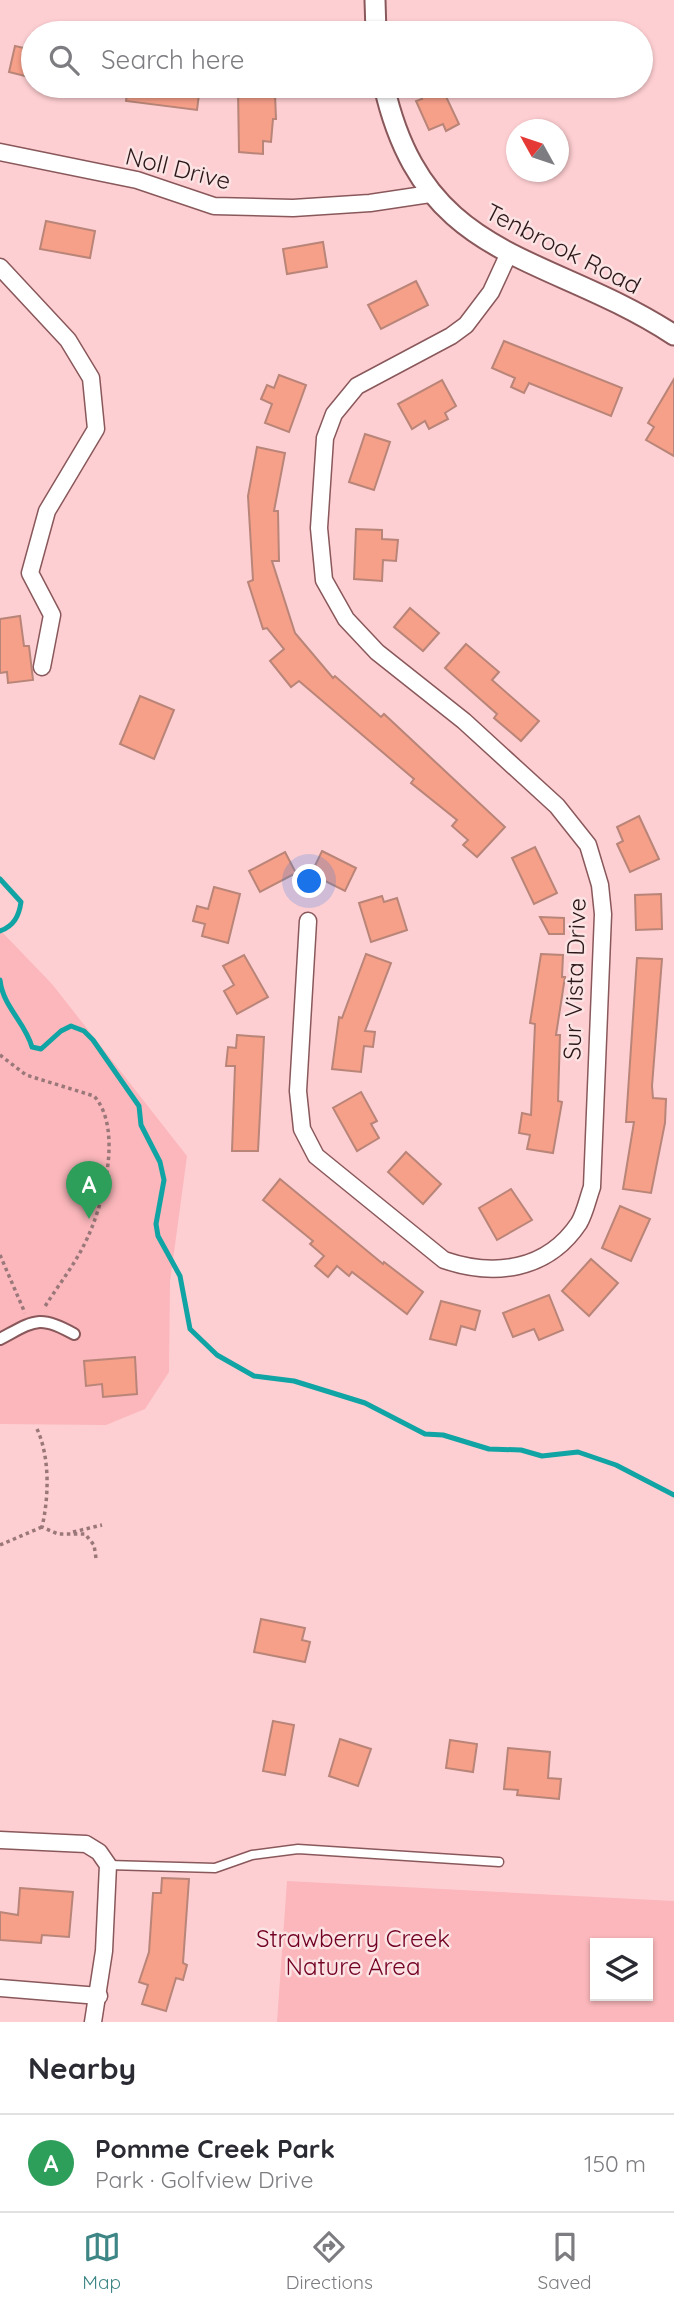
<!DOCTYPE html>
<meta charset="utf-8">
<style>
:root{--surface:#fff;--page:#f7f7f7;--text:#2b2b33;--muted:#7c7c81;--line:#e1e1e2;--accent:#3e8686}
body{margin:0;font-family:Quicksand,sans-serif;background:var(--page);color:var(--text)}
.controls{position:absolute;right:21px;bottom:21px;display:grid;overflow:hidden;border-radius:0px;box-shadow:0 2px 5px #0004}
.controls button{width:63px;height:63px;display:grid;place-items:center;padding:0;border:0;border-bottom:2px solid var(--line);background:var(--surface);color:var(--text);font:35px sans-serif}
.compass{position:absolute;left:506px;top:119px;width:63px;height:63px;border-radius:50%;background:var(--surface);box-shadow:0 2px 5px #0004;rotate:310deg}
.you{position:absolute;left:310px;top:882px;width:24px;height:24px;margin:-18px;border:5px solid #fff;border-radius:50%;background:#1a73e8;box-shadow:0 0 0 10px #1a73e833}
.badge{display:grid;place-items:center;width:46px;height:46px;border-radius:50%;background:var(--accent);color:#fff;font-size:23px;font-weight:700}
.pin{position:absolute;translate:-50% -58px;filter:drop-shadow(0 2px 4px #0008)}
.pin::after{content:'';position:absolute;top:37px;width:24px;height:21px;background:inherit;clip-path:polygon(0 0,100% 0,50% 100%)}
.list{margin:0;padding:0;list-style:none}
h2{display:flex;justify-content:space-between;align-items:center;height:91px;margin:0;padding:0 28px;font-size:30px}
h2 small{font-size:23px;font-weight:400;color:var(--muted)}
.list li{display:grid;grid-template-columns:46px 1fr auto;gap:21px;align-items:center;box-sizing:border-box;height:98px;padding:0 28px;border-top:2px solid var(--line)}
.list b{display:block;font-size:26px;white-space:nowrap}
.list p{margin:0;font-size:23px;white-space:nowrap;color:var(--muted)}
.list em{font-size:23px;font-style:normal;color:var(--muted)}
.icon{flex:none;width:38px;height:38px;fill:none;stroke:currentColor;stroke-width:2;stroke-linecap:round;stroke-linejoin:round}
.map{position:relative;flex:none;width:674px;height:2022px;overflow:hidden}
.search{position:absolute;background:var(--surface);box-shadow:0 2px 5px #0004;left:21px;right:21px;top:21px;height:77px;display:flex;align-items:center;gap:18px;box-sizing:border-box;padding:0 24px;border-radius:38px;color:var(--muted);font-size:26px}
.sheet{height:189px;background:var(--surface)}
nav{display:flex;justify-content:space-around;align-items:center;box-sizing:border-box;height:98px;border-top:2px solid var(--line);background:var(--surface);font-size:19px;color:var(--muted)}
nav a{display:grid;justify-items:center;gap:4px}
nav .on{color:var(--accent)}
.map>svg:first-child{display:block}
.green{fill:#fbb7bb;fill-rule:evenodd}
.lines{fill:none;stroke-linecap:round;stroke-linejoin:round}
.stream{stroke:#11a4a4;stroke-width:5}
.building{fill:#f69f89;stroke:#b88578;stroke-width:2}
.service-casing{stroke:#89585b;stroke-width:11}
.pedestrian-casing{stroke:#89585b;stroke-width:14}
.minor-casing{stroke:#89585b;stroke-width:19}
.tertiary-casing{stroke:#89585b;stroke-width:23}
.path{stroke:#9a787a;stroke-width:3.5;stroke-dasharray:3.5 3.5;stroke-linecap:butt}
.service{stroke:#fff;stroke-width:8}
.pedestrian{stroke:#fff;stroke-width:10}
.minor{stroke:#fff;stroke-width:16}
.tertiary{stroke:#fff;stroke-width:19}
.labels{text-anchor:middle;stroke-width:5;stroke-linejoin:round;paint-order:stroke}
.street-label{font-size:24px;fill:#2b1718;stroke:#fbe3e4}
.park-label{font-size:24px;fill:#720123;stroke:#fbe3e4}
</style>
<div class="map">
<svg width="674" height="2022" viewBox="0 0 674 2022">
<rect width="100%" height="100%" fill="#fecfd2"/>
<g class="green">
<path d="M 0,930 L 52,984 L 187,1156 L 170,1282 L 169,1372 L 145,1409 L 106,1425 L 0,1424 Z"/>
<path d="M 287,1881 L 674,1901 L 674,2022 L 277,2022 ZM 595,1943 L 648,1943 L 648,1996 L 595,1996 Z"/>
</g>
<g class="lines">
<g class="stream">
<path d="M 0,879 L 21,902 C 19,916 14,926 0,931"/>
<path d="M 0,980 C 3,1007 25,1022 32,1047 L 41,1049 L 61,1031 L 71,1026 L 84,1031 L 93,1040 L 139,1106 L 141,1125 L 160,1162 L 164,1180 L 156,1224 L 158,1236 L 180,1276 L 190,1329 L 217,1355 L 254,1376 L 294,1381 L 365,1403 L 425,1434 L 443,1435 L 489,1449 L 521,1450 L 542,1456 L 578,1452 L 616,1465 L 674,1495"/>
</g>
</g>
<g class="building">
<path d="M 15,46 L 33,50 L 33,78 L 9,72 Z"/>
<path d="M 128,86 L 200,86 L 197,110 L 126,101 Z"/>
<path d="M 245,86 L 265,86 L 265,94 L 275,94 L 276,119 L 273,119 L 271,142 L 263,141 L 263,154 L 239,152 L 238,90 L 245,89 Z"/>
<path d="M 416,86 L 441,86 L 459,124 L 446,131 L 443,124 L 429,130 L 416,101 L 422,99 Z"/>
<path d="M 46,221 L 95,231 L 90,258 L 40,249 Z"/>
<path d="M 323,242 L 327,267 L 287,274 L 283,249 Z"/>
<path d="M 416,281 L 428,305 L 381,329 L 368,305 Z"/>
<path d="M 504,341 L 622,388 L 611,416 L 529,383 L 524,393 L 511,387 L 515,378 L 492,368 Z"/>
<path d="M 279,375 L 306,385 L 289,432 L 265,423 L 272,404 L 261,399 L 267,385 L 274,388 Z"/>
<path d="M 674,379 L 674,456 L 646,440 L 654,427 L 648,423 Z"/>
<path d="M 442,380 L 456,406 L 445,413 L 448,419 L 429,429 L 425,421 L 412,429 L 398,404 Z"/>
<path d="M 365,434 L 390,442 L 374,490 L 349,482 Z"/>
<path d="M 257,447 L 285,453 L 274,511 L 278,511 L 279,561 L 272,561 L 295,633 L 333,678 L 335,676 L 381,717 L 384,714 L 505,827 L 477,857 L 463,845 L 468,840 L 452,826 L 457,820 L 411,783 L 414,779 L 299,681 L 291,687 L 270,661 L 284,649 L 267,628 L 263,629 L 248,582 L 253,580 L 248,496 Z"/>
<path d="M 356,529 L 382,530 L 382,539 L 398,540 L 396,561 L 383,560 L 382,581 L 354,579 Z"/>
<path d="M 410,608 L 439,633 L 423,651 L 394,627 Z"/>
<path d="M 20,616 L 24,646 L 29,646 L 33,680 L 8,683 L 7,672 L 0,673 L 0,619 Z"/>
<path d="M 466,644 L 499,672 L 492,680 L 539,721 L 521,741 L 494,718 L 497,714 L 445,668 Z"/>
<path d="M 140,696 L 174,710 L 154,759 L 120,744 Z"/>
<path d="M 639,816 L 659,859 L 630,872 L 617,844 L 623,841 L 617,827 Z"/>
<path d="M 535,847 L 557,893 L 534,904 L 512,858 Z"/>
<path d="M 322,851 L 356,868 L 345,891 L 311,874 Z"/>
<path d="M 285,852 L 296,873 L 260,892 L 249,871 Z"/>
<path d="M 214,887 L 240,894 L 228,943 L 202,936 L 205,924 L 193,921 L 197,906 L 208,909 Z"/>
<path d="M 661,894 L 662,929 L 636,930 L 635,895 Z"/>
<path d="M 382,896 L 384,902 L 397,898 L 407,930 L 371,942 L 359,903 Z"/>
<path d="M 540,917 L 564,918 L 564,934 L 549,934 Z"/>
<path d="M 366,954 L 391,963 L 365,1031 L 375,1032 L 373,1047 L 364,1046 L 361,1072 L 332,1069 L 339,1017 L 342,1018 Z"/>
<path d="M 541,954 L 563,955 L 562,977 L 565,977 L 556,1035 L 560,1035 L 558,1101 L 562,1102 L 553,1153 L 527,1149 L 530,1135 L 519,1133 L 522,1113 L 531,1115 L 535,1024 L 530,1023 Z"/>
<path d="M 244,955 L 268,997 L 237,1014 L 224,991 L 234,985 L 223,966 Z"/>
<path d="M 637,958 L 662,959 L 652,1086 L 653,1098 L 666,1099 L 665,1123 L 651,1193 L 623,1189 L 634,1122 L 626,1122 Z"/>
<path d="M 237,1035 L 264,1037 L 258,1151 L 232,1151 L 235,1066 L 226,1066 L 228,1047 L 236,1048 Z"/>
<path d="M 361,1092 L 377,1121 L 371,1124 L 379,1138 L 357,1151 L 333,1108 Z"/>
<path d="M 406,1152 L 441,1184 L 423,1204 L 388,1172 Z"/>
<path d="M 280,1179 L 383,1264 L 384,1262 L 423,1292 L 407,1314 L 352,1272 L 349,1276 L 337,1266 L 328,1277 L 315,1266 L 324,1256 L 310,1244 L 313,1241 L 263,1200 Z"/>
<path d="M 511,1189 L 532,1220 L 497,1240 L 479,1208 Z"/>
<path d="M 620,1206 L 650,1219 L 631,1261 L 602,1248 Z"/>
<path d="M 591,1259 L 618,1283 L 589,1316 L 562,1291 Z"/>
<path d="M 549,1295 L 563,1330 L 539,1340 L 534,1329 L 513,1337 L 503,1313 Z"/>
<path d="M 441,1301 L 480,1311 L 475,1330 L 461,1326 L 456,1345 L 430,1339 Z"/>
<path d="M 135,1357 L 137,1394 L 103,1397 L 102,1384 L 86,1386 L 84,1361 Z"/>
<path d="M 261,1619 L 305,1628 L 302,1640 L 310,1642 L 305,1662 L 254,1652 Z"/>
<path d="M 273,1721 L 294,1725 L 285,1775 L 263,1771 Z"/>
<path d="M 340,1739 L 371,1749 L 358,1786 L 329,1776 Z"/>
<path d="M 450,1740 L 477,1744 L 473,1772 L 446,1768 Z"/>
<path d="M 508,1748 L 550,1752 L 548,1778 L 561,1779 L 559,1799 L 517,1795 L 518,1790 L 504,1789 Z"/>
<path d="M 162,1878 L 189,1879 L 183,1963 L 187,1965 L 183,1980 L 176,1978 L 166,2011 L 142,2004 L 148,1985 L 139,1982 L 149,1952 L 153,1893 L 161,1893 Z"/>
<path d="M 20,1888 L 73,1892 L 69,1937 L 42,1935 L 41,1943 L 0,1940 L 0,1912 L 18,1915 Z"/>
</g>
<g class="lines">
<g class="service-casing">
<path id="service" d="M 108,1865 L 215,1868 L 252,1855 L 298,1849 L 499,1862"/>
</g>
<g class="pedestrian-casing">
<path id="pedestrian" d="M 0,1339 C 34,1321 39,1314 74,1334"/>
</g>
<g class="minor-casing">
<g id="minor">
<path d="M 0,152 L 137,180 L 214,206 L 293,208 L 370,203 L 430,194"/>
<path d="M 0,267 L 68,340 L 91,378 L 96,429 L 47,511 L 30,573 L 52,615 L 42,667"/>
<path d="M 308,921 L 298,1091 L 302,1129 L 316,1156 L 444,1260 C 494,1277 547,1271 579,1223 C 585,1213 588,1198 592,1187 L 603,914 L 600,885 L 588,845 L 557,806 L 464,721 L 377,652 L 346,619 L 324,580 L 319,528 L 325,438 L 334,414 L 357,386 L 451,336 L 466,325 L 491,292 L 509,253"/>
<path d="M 0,1840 L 86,1844 L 99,1852 L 108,1865 L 104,1951 L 93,2022"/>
<path d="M 0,1988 L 99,1996"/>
</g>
</g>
<g class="tertiary-casing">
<g id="tertiary">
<path d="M 375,0 L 376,33"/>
<path d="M 384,86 C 424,263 545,251 674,335"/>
</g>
</g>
<g class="path">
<path d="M 0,1055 L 26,1075 L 94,1096 C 124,1129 103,1208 84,1245 C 73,1267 57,1287 44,1308"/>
<path d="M 0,1255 L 25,1313"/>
<path d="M 37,1429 C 50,1457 49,1497 42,1527 L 58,1534 L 85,1534 L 94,1545 L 96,1558"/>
<path d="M 73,1532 L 102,1525"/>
<path d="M 0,1545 L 42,1527"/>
</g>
<use href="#service" class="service"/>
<use href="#pedestrian" class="pedestrian"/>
<use href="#minor" class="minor"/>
<use href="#tertiary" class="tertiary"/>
</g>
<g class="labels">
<g class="street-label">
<text transform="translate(178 169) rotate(14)" y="8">Noll Drive</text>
<text transform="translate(563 249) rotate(27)" y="8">Tenbrook Road</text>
<text transform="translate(575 979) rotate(-88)" y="8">Sur Vista Drive</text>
</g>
<g class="park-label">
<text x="353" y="1947">Strawberry Creek<tspan x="353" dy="28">Nature Area</tspan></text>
</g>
</g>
</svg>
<div class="controls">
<button><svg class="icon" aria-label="layers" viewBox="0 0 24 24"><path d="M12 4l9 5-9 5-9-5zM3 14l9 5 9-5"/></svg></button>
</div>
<svg class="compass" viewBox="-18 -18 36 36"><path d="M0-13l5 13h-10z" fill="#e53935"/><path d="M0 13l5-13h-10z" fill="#7c7c81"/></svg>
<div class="you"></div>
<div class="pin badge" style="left:89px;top:1219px;background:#2e9e5b">A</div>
<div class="search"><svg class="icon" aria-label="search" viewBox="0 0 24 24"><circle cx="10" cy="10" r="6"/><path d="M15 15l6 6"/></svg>Search here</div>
</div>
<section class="sheet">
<h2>Nearby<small></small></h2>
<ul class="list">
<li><span class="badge" style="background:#2e9e5b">A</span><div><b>Pomme Creek Park</b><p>Park · Golfview Drive</p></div><em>150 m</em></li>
</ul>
</section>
<nav>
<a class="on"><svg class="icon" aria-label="map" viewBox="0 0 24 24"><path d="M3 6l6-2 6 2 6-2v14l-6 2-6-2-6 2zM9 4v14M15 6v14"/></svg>Map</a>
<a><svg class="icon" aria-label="directions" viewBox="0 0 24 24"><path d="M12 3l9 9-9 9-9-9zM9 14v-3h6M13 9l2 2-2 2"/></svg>Directions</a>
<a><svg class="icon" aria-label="saved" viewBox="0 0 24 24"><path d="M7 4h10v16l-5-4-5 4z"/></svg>Saved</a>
</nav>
